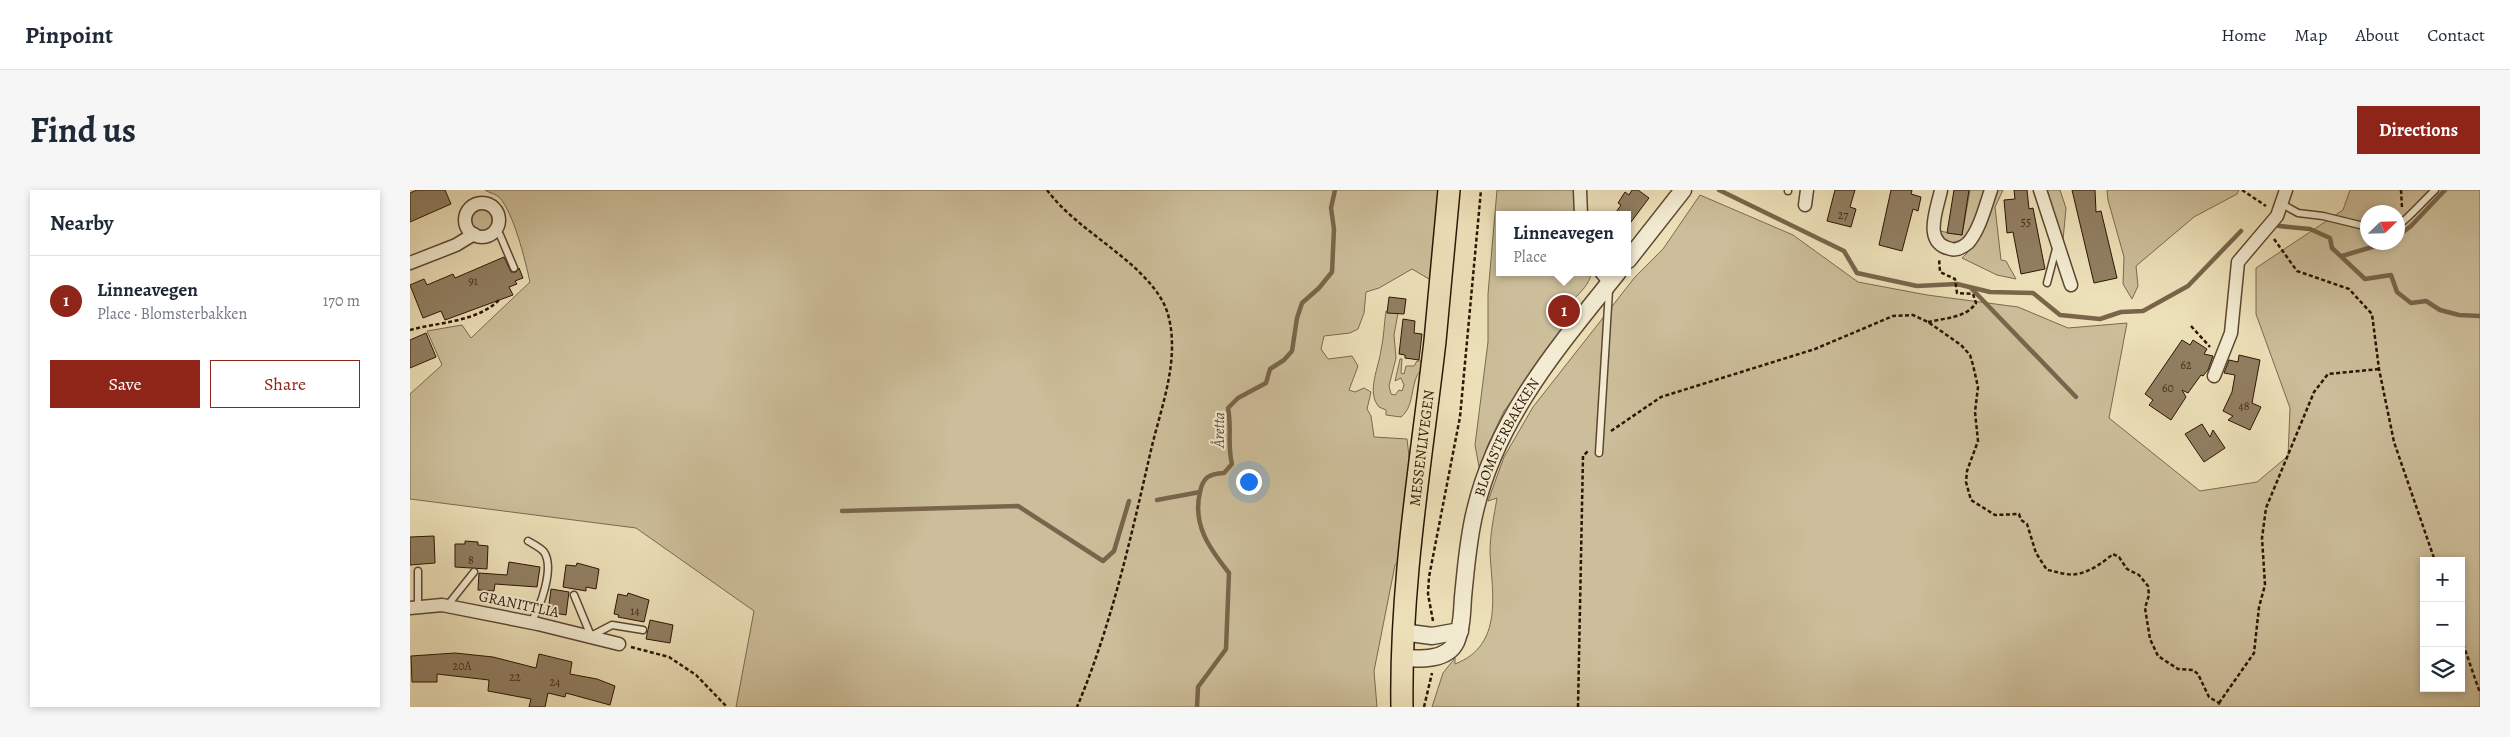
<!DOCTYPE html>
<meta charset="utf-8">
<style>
:root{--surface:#fff;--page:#f6f6f7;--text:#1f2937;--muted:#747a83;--line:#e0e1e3;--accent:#8f2418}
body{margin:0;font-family:Alegreya,serif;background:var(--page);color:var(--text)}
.controls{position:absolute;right:15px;bottom:15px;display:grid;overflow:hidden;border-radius:0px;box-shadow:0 2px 8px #0003}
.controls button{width:45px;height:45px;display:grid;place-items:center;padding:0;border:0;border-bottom:1px solid var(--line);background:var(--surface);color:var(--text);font:25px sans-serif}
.compass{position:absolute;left:1950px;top:15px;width:45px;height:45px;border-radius:50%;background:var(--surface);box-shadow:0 2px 8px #0003;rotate:67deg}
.you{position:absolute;left:838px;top:291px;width:18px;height:18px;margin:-12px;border:4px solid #fff;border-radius:50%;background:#1a73e8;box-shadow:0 0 0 8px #1a73e833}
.badge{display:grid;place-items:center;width:32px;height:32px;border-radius:50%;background:var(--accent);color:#fff;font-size:16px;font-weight:700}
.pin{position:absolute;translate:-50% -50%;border:2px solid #fff;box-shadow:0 1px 5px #0006}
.popup{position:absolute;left:1086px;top:21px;width:135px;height:65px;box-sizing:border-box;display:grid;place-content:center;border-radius:0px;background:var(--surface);filter:drop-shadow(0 1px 4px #0005);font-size:16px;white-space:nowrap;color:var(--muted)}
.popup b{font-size:19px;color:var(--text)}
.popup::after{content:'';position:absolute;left:50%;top:100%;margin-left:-10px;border:10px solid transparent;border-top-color:var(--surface)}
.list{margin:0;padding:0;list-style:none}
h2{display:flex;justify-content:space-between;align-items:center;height:65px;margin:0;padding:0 20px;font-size:21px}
h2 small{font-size:16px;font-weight:400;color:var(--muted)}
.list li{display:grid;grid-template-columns:32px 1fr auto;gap:15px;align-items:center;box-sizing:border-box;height:90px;padding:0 20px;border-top:1px solid var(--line)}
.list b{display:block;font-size:19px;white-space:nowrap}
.list p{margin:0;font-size:16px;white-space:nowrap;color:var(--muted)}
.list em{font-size:16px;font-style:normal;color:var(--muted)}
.actions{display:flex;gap:10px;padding:15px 20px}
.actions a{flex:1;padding:11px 0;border:1px solid var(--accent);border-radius:0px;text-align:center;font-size:18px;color:var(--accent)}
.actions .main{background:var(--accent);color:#fff}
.icon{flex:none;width:28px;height:28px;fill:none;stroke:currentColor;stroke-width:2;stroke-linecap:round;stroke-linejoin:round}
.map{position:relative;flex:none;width:2070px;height:517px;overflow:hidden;border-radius:0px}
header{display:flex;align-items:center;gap:30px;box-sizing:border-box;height:70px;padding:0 25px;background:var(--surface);border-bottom:1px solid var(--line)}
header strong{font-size:24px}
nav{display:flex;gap:28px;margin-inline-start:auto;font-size:18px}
.intro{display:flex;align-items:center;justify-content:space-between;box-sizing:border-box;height:120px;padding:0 30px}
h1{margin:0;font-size:35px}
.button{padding:12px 22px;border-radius:0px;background:var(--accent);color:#fff;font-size:18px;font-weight:700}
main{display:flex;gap:30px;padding:0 30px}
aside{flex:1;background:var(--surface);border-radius:0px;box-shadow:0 2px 8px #0003}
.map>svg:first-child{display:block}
.green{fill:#ccbe9a;stroke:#7c694f;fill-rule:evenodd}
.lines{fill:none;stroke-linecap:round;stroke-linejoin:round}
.stream{stroke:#79654b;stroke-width:4.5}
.building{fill:#917f62;stroke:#2d1404}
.service-casing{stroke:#5d4731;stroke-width:9}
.minor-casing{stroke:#5d4731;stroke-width:15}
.tertiary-casing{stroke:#5d4731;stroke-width:19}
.primary-casing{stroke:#2d1404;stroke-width:24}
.path{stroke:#2d1404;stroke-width:2.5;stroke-dasharray:4 2.5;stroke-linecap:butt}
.service{stroke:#f3ecd2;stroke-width:6}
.minor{stroke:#f3ecd2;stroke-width:12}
.tertiary{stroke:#f3ecd2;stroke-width:16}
.primary{stroke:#ede1b9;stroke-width:21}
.labels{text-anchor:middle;stroke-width:4;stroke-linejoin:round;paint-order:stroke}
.number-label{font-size:12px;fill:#462f1c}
.street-label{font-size:15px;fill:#2d1404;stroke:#f3ecd2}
.water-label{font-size:16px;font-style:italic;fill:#604a34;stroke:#f3ecd2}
</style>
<header>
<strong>Pinpoint</strong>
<nav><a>Home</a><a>Map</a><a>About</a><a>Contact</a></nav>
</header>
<div class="intro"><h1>Find us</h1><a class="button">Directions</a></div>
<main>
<aside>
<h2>Nearby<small></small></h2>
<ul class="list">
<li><span class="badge">1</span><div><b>Linneavegen</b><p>Place · Blomsterbakken</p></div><em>170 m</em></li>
</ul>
<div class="actions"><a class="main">Save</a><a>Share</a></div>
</aside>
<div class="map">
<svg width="2070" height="517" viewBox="0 0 2070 517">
<rect width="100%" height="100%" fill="#ede1b9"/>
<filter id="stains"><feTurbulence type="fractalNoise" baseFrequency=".004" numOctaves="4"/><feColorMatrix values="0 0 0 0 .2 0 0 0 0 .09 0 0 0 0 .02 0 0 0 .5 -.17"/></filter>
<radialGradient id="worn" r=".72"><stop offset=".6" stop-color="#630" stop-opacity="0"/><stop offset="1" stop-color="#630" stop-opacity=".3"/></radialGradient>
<g class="green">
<path d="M 75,0 L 1031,0 L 1022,81 L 1019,89 L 1002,79 L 969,98 L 956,102 L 954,123 L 948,139 L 940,143 L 914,146 L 911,159 L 918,169 L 942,166 L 948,176 L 939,200 L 945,202 L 954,198 L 961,202 L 957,219 L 961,226 L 964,247 L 997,249 L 1001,283 L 990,370 L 985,375 L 964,481 L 967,517 L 326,517 L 344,421 L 226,338 L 0,309 L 0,204 L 32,175 L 17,141 L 52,135 L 61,148 L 120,92 C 115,70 104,23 89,7 C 86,4 79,3 75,0 Z"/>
<path d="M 1087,0 L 1165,0 L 1167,25 L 1090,25 L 1090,82 L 1181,82 C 1181,100 1153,113 1146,133 L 1154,135 L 1140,162 L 1094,221 L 1077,257 L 1070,282 L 1065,255 L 1078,152 L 1078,104 Z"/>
<path d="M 1560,0 L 1576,0 L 1563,37 L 1555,49 L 1536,54 L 1529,41 L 1552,45 Z"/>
<path d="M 1588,0 L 1593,0 L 1585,17 L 1591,70 L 1596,71 L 1606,89 L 1587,85 L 1552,68 C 1575,46 1577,29 1588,0 Z"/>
<path d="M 1636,0 L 1650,0 L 1656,18 L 1653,50 Z"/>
<path d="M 1697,0 L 1829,0 L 1827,4 L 1784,27 L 1726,76 L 1728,96 L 1722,109 L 1713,94 L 1714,67 L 1698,10 Z"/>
<path d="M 1940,0 L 2070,0 L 2070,517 L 1022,517 L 1033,483 L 1045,468 L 1045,474 C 1094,455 1082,404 1080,362 C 1080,344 1084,326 1087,308 L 1078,311 L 1094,267 L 1123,217 L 1225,87 L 1253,59 L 1290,5 L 1383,45 L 1448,92 L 1517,105 L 1608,117 L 1658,138 L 1717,133 L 1699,228 L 1790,301 L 1847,292 L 1878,266 L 1880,218 L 1846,124 L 1846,78 L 1933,20 ZM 1958,22 L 1988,22 L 1988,52 L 1958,52 ZM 2014,371 L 2051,371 L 2051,498 L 2014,498 Z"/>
<circle cx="72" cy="29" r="12"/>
<path d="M 976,121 L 988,123 L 984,145 L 986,168 L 979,196 L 981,204 L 985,205 L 989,200 L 992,201 L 994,195 L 991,188 L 985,191 L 990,169 L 992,169 L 991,183 L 994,184 L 996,176 L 1004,176 L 1007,171 L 1012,171 L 1015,160 L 1014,177 C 998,190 1007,214 991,227 L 976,225 L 976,220 L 969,217 C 956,202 969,177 971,160 C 974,147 974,134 976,121 Z"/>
</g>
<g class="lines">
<g class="stream">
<path d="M 1309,0 L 1434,61 L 1447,83 L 1507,96 L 1547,94 L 1580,102 L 1623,103 L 1650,125 L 1690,129 L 1711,122 L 1733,121 L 1778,96 L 1831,41"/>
<path d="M 1869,36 L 1900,39 L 1920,48 L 1922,58 L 1955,89 L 1981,85 L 1987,102 L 2001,113 L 2016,111 L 2030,120 L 2049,125 L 2070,126"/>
<path d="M 1988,46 L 2001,36 L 2035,0"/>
<path d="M 1932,66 L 1979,52"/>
<path d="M 1561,98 L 1666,207"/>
<path d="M 747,310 L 790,302"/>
<path d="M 432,321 L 608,316 L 693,371 L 704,361 L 719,311"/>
<path d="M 787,517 L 788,497 L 816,459 L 819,383 C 800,359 782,335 790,302 C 793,287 799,284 814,283 L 822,274 C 817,255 822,237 818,218 L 828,208 L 856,193 L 860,179 L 874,170 L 882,161 L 887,128 L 892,113 L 909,98 L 922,82 L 924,39 L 921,18 L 925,0"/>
</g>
</g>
<g class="building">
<path d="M 7,0 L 35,0 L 41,14 L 0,32 L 0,3 Z"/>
<path d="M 1222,0 L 1228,0 L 1239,8 L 1218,36 L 1218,25 L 1204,25 L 1211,15 L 1208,13 L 1215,2 L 1219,5 Z"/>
<path d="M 1425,0 L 1445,0 L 1440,17 L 1446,19 L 1441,37 L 1417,31 Z"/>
<path d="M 1481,0 L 1502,0 L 1501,4 L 1511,7 L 1508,21 L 1503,19 L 1492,61 L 1469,55 Z"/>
<path d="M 1544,0 L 1559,0 L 1552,45 L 1537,43 Z"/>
<path d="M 1604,0 L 1617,0 L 1619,19 L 1623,18 L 1635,79 L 1611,84 L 1603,42 L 1597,43 L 1594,10 L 1605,9 Z"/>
<path d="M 1662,0 L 1685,0 L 1686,22 L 1691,21 L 1707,88 L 1684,93 Z"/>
<path d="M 94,67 L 101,82 L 106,82 L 109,78 L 113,88 L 105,91 L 107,94 L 99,97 L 103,105 L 35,130 L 31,121 L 13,128 L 0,95 L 14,89 L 17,95 L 43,84 L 45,88 Z"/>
<path d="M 979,107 L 996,109 L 994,124 L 977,123 Z"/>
<path d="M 993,129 L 1005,131 L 1004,143 L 1012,144 L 1009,170 L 995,168 L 995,165 L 989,164 Z"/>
<path d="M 16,143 L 26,167 L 0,178 L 0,150 Z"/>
<path d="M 1772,150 L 1780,155 L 1783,150 L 1797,159 L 1794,164 L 1803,166 L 1798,180 L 1793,186 L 1791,185 L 1778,203 L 1772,200 L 1776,207 L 1761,230 L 1739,215 L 1743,210 L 1735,204 Z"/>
<path d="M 1829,165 L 1850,170 L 1842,213 L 1851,217 L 1840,240 L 1818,230 L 1823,226 L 1813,221 L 1822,202 L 1825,185 L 1814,183 L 1819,170 L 1828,172 Z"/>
<path d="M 1792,234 L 1800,247 L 1803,240 L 1815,258 L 1794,272 L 1775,244 Z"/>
<path d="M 24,346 L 25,373 L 0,375 L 0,347 Z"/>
<path d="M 55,351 L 68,352 L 68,355 L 78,356 L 77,379 L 45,377 L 45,354 L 55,354 Z"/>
<path d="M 99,372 L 130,377 L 127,397 L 85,394 L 84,401 L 68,400 L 69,383 L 97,385 Z"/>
<path d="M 167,373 L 189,379 L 186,399 L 176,397 L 176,401 L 153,397 L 156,375 L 166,376 Z"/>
<path d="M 141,399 L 159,402 L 156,425 L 138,422 Z"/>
<path d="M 218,403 L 239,410 L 234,432 L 208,427 L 209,425 L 204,424 L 208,404 L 217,406 Z"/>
<path d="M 240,430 L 263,435 L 260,453 L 236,449 Z"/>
<path d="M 45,463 L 83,467 L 126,478 L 129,464 L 162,472 L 160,484 L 187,489 L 205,496 L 200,515 L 156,503 L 155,507 L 138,503 L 135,517 L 119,517 L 121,509 L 78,501 L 79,490 L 27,484 L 27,492 L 2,492 L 1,466 Z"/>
</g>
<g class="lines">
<g class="service-casing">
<g id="service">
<path d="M 1378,1 L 1378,0"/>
<path d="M 1872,14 L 1888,23 L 1913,26 L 1958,37"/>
<path d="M 1988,35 C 1994,33 2017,7 2025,0"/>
<path d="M 86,40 L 90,45 L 104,78"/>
<path d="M 1637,93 L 1647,55"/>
<path d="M 1189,263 L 1199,100"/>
<path d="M 118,351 C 123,354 131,358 134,362 C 145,378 130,418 121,432"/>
<path d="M 164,405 L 181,446 L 202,435 L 233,440"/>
<path d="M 37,416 L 64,382"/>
<path d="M 8,418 L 8,381"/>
</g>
</g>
<g class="minor-casing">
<g id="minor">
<path d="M 1170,0 L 1171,25"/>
<path d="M 1531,0 C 1527,20 1512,53 1541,59 C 1547,61 1553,57 1558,53 C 1570,39 1575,17 1581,0"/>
<path d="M 1630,0 L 1661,95"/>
<circle cx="72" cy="30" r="17"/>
<path d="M 1395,15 L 1397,0"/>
<path d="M 0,73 L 46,55 L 64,44"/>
<path d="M 1191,82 L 1200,93"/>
<path d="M 1804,186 L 1821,143 L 1828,72 L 1867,26 L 1876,0"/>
<path d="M 0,418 L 32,415 L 128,434 L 209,454"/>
</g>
</g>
<g class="tertiary-casing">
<g id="tertiary">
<path d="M 1218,70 L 1273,0"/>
<path d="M 992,442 L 1022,446 L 1050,441"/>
<path id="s1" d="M 991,468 C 1009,469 1037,471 1046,452 C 1052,438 1052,422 1053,407 C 1056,378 1058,349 1065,321 C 1087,227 1149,156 1208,82"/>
</g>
</g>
<g class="primary-casing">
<g id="primary">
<path id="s2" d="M 992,517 C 990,394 1011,273 1025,151 C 1030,101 1034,50 1039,0"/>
</g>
</g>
<g class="path">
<path d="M 637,0 C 668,42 729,68 753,112 C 760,125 762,142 762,156 C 762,191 749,226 741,260 C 721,347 702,434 667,517"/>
<path d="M 1832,0 L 1856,16"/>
<path d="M 1991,0 L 1992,18"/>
<path d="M 1864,49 L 1887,81 L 1939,99 L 1962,124 L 1969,179 L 1984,252 L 2025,371"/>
<path d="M 1518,132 C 1535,128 1556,128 1566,113 L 1563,104 L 1547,103 L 1545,89 L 1530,82 L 1529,68"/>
<path d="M 1781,136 L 1800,157"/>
<path d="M 0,140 C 29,132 68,132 90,109"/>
<path d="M 1201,241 L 1251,207 L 1405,159 L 1483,126 L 1503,125 L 1518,132 L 1551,155 L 1560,165 L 1563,175 L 1568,197 L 1565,222 L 1568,251 L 1557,281 L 1556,292 L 1561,310 L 1585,325 L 1609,324 L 1611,330 L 1617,334 L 1626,363 L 1637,380 C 1644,381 1649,383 1656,384 C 1674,387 1691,374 1703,364 L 1709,367 L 1717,379 L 1729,385 L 1738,396 L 1739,405 L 1735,418 L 1740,449 L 1748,466 L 1768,479 L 1783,480 L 1788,484 L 1799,507 L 1809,513 L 1808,517"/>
<path d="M 1023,431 L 1018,404 L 1019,387 L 1050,227 L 1071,0"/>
<path d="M 2051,448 L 2070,503"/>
<path d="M 221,457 L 259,467 L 286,485 L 317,517"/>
<path d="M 1809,513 L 1844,463 L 1849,417 L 1855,395 L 1852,348 L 1856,318 L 1904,202 L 1918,184 L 1969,179"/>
<path d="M 1014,517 L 1022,483"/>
<path d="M 1168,517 L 1173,266 L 1178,261"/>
</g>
<use href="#service" class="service"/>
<use href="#minor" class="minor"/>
<use href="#tertiary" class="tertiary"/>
<use href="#primary" class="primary"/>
</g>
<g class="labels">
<g class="number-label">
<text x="1433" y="29">27</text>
<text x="1616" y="36">55</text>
<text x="63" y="95">91</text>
<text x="1776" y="179">62</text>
<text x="1758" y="202">60</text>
<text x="1834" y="220">48</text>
<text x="61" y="374">8</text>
<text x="225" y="425">14</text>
<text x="52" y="480">20A</text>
<text x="105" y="491">22</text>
<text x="145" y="496">24</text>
</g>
<g class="street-label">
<text dy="5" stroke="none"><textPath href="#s1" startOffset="274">BLOMSTERBAKKEN</textPath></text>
<text dy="5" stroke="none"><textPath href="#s2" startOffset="260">MESSENLIVEGEN</textPath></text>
<text transform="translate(109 414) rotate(12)" y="5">GRANITTLIA</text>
</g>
<g class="water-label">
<text transform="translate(808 240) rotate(-89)" y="6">Åretta</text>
</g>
</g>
<rect width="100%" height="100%" filter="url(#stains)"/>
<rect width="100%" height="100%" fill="url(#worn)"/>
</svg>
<div class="controls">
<button>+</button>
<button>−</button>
<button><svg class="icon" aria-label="layers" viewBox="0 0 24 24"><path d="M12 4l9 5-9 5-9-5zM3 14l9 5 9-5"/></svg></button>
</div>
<svg class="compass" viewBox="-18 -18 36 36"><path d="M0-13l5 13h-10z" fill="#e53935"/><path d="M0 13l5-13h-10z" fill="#747a83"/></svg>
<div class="you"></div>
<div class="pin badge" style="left:1154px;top:121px">1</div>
<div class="popup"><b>Linneavegen</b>Place</div>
</div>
</main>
